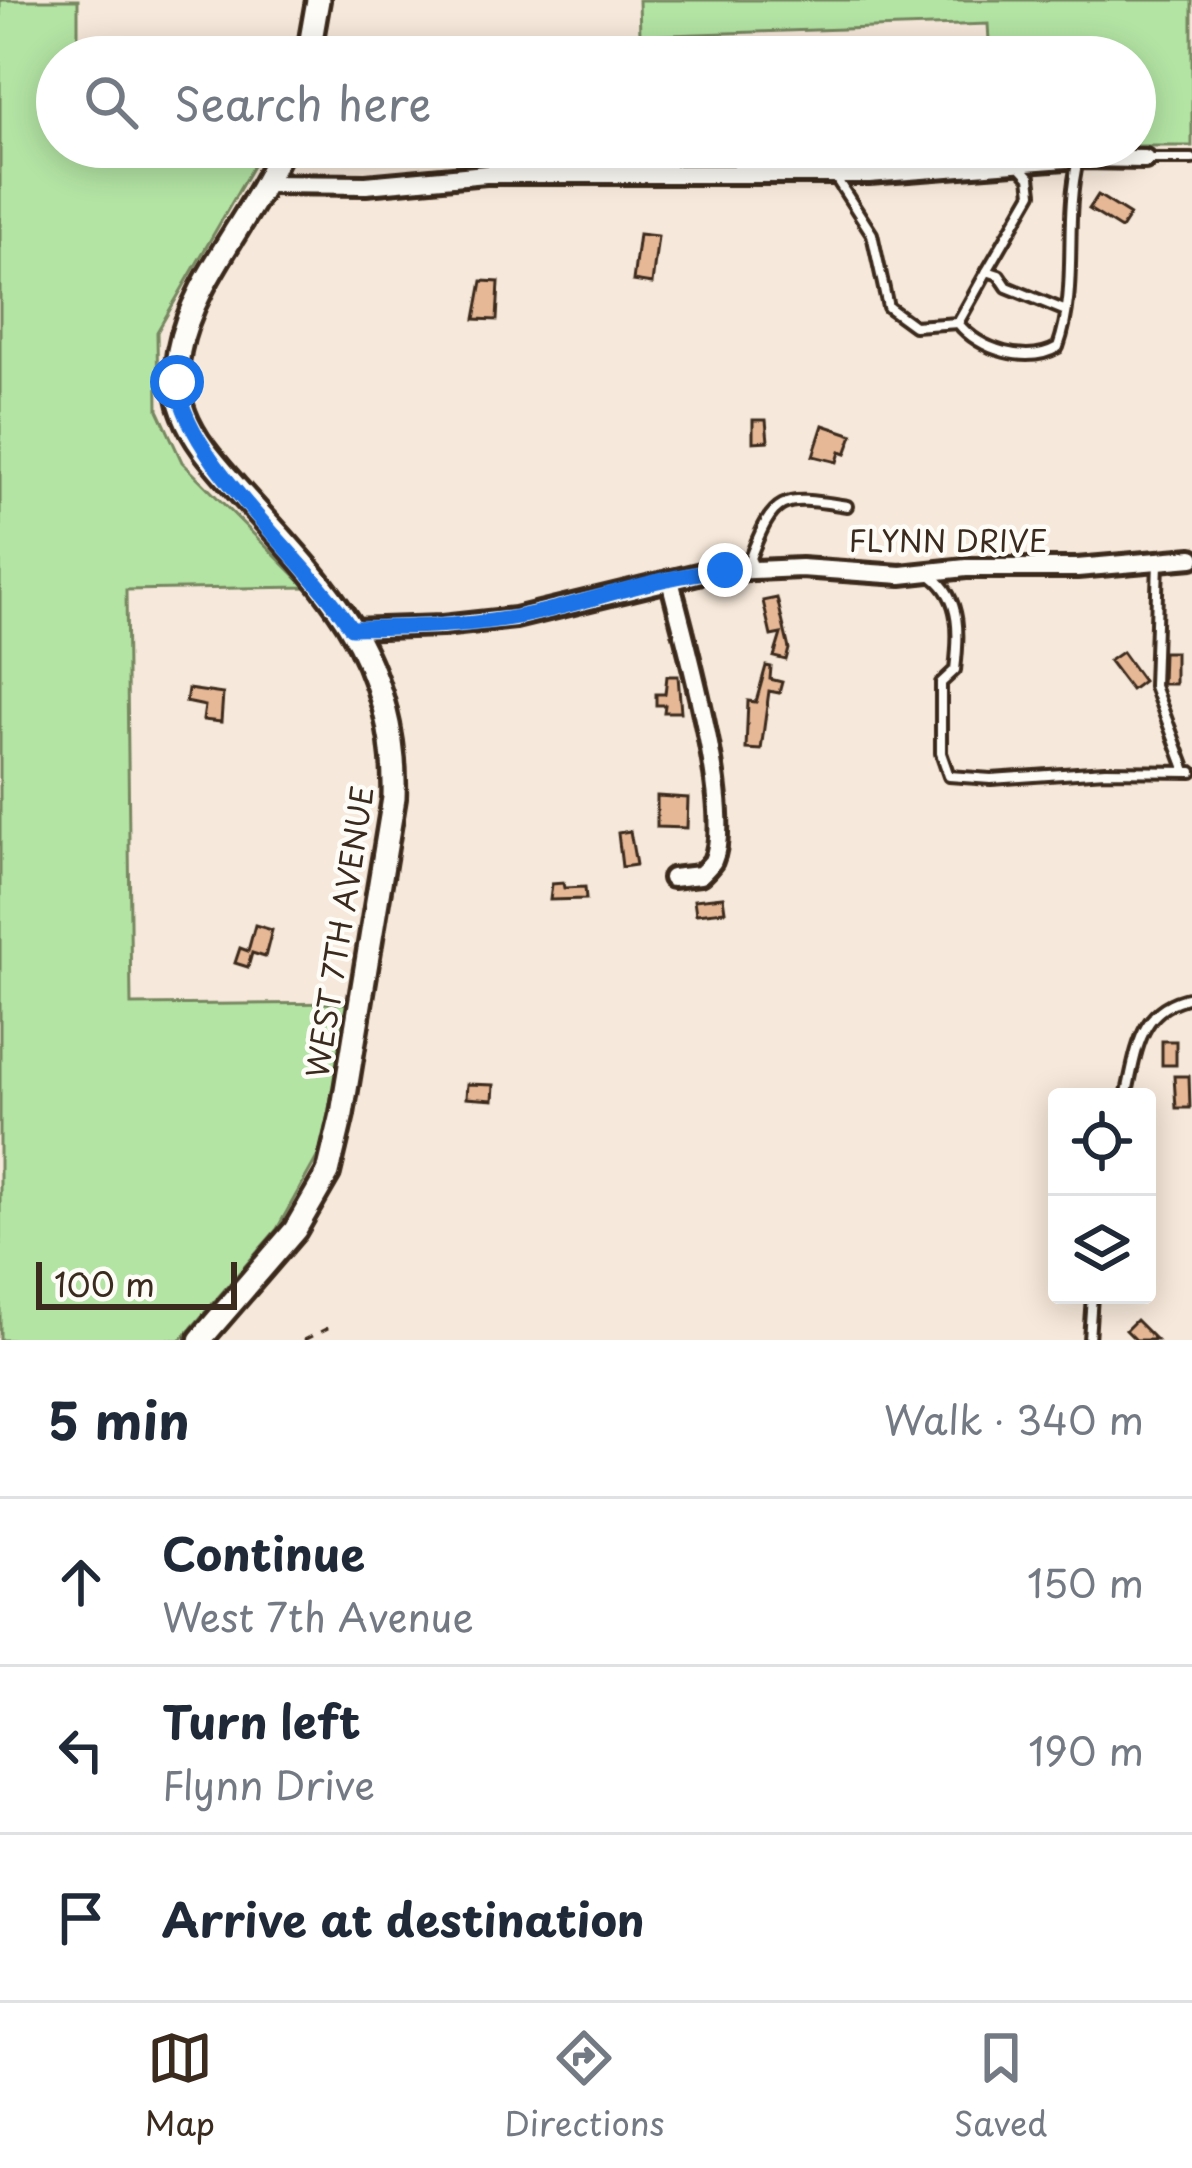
<!DOCTYPE html>
<meta charset="utf-8">
<style>
:root{--surface:#fff;--page:#f2f2f3;--text:#1f2937;--muted:#747a83;--line:#e0e1e3;--accent:#3b2a1e}
body{margin:0;font-family:"Playpen Sans",sans-serif;background:var(--page);color:var(--text)}
.controls{position:absolute;right:36px;bottom:36px;display:grid;overflow:hidden;border-radius:12px;box-shadow:0 6px 30px #0003}
.controls button{width:108px;height:108px;display:grid;place-items:center;padding:0;border:0;border-bottom:3px solid var(--line);background:var(--surface);color:var(--text);font:60px sans-serif}
.scale{position:absolute;left:36px;bottom:30px;width:201px;box-sizing:border-box;padding-left:12px;border:6px solid #3b2a1e;border-top:0;font-size:33px;line-height:42px;white-space:nowrap;color:#3b2a1e;-webkit-text-stroke:9px #fdfcf7;paint-order:stroke}
.stop{position:absolute;width:36px;height:36px;margin:-27px;border:9px solid #1a73e8;border-radius:50%;background:#fff}
.stop.end{background:#1a73e8;border-color:#fff;box-shadow:0 3px 12px #0008}
.list{margin:0;padding:0;list-style:none}
h2{display:flex;justify-content:space-between;align-items:center;height:156px;margin:0;padding:0 48px;font-size:51px}
h2 small{font-size:39px;font-weight:400;color:var(--muted)}
.list li{display:grid;grid-template-columns:78px 1fr auto;gap:36px;align-items:center;box-sizing:border-box;height:168px;padding:0 48px;border-top:3px solid var(--line)}
.list b{display:block;font-size:45px;white-space:nowrap}
.list p{margin:0;font-size:39px;white-space:nowrap;color:var(--muted)}
.list em{font-size:39px;font-style:normal;color:var(--muted)}
.icon{flex:none;width:66px;height:66px;fill:none;stroke:currentColor;stroke-width:2;stroke-linecap:round;stroke-linejoin:round}
.map{position:relative;flex:none;width:1192px;height:1340px;overflow:hidden}
.search{position:absolute;background:var(--surface);box-shadow:0 6px 30px #0003;left:36px;right:36px;top:36px;height:132px;display:flex;align-items:center;gap:30px;box-sizing:border-box;padding:0 42px;border-radius:66px;color:var(--muted);font-size:45px}
.sheet{height:660px;background:var(--surface)}
nav{display:flex;justify-content:space-around;align-items:center;box-sizing:border-box;height:168px;border-top:3px solid var(--line);background:var(--surface);font-size:33px;color:var(--muted)}
nav a{display:grid;justify-items:center;gap:6px}
nav .on{color:var(--accent)}
.map>svg:first-child{display:block}
.green{fill:#b3e4a4;stroke:#778761;stroke-width:3}
.building{fill:#e6b896;stroke:#3b2a1e;stroke-width:3}
.lines{fill:none;stroke-linecap:round;stroke-linejoin:round}
.lane-casing{stroke:#3b2a1e;stroke-width:16}
.street-casing{stroke:#3b2a1e;stroke-width:26}
.secondary-casing{stroke:#3b2a1e;stroke-width:30}
.path{stroke:#3b2a1e;stroke-width:3;stroke-dasharray:9 9;stroke-linecap:butt}
.lane{stroke:#fdfcf7;stroke-width:8}
.street{stroke:#fdfcf7;stroke-width:16}
.secondary{stroke:#fdfcf7;stroke-width:21}
.route{stroke:#1a73e8;stroke-width:15}
.labels{text-anchor:middle;stroke-width:9;stroke-linejoin:round;paint-order:stroke}
.street-label{font-size:30px;fill:#3b2a1e;stroke:#fdfcf7}
</style>
<div class="map">
<svg width="1192" height="1340" viewBox="0 0 1192 1340">
<rect width="100%" height="100%" fill="#f6e8da"/>
<filter id="ink" filterUnits="userSpaceOnUse"><feTurbulence type="fractalNoise" baseFrequency=".00833" numOctaves="2"/><feDisplacementMap in="SourceGraphic" scale="24" xChannelSelector="R" yChannelSelector="G"/><feConvolveMatrix kernelMatrix="1 2 1 2 8 2 1 2 1" color-interpolation-filters="sRGB"/></filter>
<g filter="url(#ink)">
<g class="green">
<path d="M 0,0 L 78,0 L 78,57 L 57,57 L 57,147 L 264,147 L 157,332 L 158,410 L 182,462 L 306,587 L 126,590 L 131,1005 L 351,1003 L 320,1152 L 277,1229 L 181,1340 L 0,1340 Z"/>
<path d="M 639,0 L 1192,0 L 1192,146 L 1135,146 L 1135,57 L 990,57 L 988,24 L 640,36 Z"/>
</g>
<g class="building">
<path d="M 1098,195 L 1130,215 L 1121,229 L 1089,209 Z"/>
<path d="M 639,234 L 658,236 L 652,284 L 633,281 Z"/>
<path d="M 482,281 L 499,282 L 497,320 L 475,319 Z"/>
<path d="M 753,420 L 766,420 L 768,441 L 753,442 Z"/>
<path d="M 823,425 L 853,435 L 846,454 L 840,452 L 837,462 L 813,456 Z"/>
<path d="M 777,598 L 789,649 L 786,660 L 774,657 L 781,634 L 771,636 L 763,601 Z"/>
<path d="M 1122,652 L 1143,681 L 1131,690 L 1109,661 Z"/>
<path d="M 1163,652 L 1175,652 L 1175,684 L 1162,684 Z"/>
<path d="M 766,666 L 771,667 L 770,679 L 782,682 L 779,693 L 769,691 L 761,750 L 746,749 L 748,701 L 756,702 Z"/>
<path d="M 667,676 L 678,676 L 681,712 L 664,712 L 665,705 L 656,705 L 656,694 L 665,694 Z"/>
<path d="M 188,689 L 223,694 L 221,722 L 203,720 L 205,706 L 186,702 Z"/>
<path d="M 657,796 L 688,798 L 687,828 L 657,827 Z"/>
<path d="M 630,831 L 636,865 L 622,867 L 618,833 Z"/>
<path d="M 563,883 L 564,888 L 585,887 L 586,899 L 550,900 L 552,884 Z"/>
<path d="M 723,897 L 725,911 L 696,914 L 694,900 Z"/>
<path d="M 255,925 L 272,930 L 265,957 L 252,953 L 248,967 L 235,963 L 240,948 L 248,951 Z"/>
<rect x="1162" y="1041" width="14" height="24"/>
<path d="M 1174,1076 L 1189,1076 L 1190,1108 L 1176,1108 Z"/>
<path d="M 467,1084 L 494,1085 L 493,1100 L 466,1098 Z"/>
<path d="M 1136,1320 L 1156,1340 L 1136,1340 L 1126,1330 Z"/>
</g>
<g class="lines">
<g class="lane-casing">
<g id="lane">
<path d="M 1146,159 L 1192,159"/>
<path d="M 834,175 L 872,234 L 888,307 L 914,326 L 958,323"/>
<path d="M 987,271 L 1032,193 L 1030,177 L 1018,164"/>
<path d="M 1066,311 L 1007,287 L 999,275 L 987,271 L 958,323 C 979,350 1027,365 1058,347 C 1079,288 1063,221 1078,160"/>
<path d="M 1158,562 L 1154,686 L 1186,771"/>
<path d="M 754,567 L 750,558 C 775,494 781,496 847,506"/>
<path d="M 933,577 C 962,599 959,637 955,670 L 941,683 L 941,753 L 949,776 L 991,779 L 1105,771 L 1192,772"/>
<path d="M 1126,1097 C 1137,1051 1138,1007 1192,997"/>
<path d="M 1089,1340 L 1092,1295"/>
</g>
</g>
<g class="street-casing">
<g id="street">
<path d="M 266,184 L 366,185 L 486,174 L 869,174 L 1079,158 L 1145,159"/>
<path d="M 670,580 C 684,637 735,812 713,861 C 711,864 703,873 700,875 L 672,878"/>
<path d="M 351,629 L 442,626 L 515,618 L 706,572 L 801,568 L 901,575 L 966,568 L 1077,568 L 1192,558"/>
</g>
</g>
<g class="secondary-casing">
<g id="secondary">
<path d="M 308,57 L 318,0"/>
<path d="M 200,1340 L 295,1230 L 328,1173 L 342,1114 L 394,798 C 396,737 381,676 348,623 C 317,574 275,532 237,489 C 217,466 195,443 184,414 C 176,394 175,372 179,351 C 192,280 255,215 282,147"/>
</g>
</g>
<path class="path" d="M 304,1340 L 330,1327"/>
<use href="#lane" class="lane"/>
<use href="#street" class="street"/>
<use href="#secondary" class="secondary"/>
</g>
</g>
<g class="lines" filter="url(#ink)">
<path class="route" d="M 177,382 C 186,462 305,556 351,628 C 416,627 481,627 545,611 C 604,597 663,575 725,570"/>
</g>
<g class="labels">
<g class="street-label">
<text x="948" y="552">FLYNN DRIVE</text>
<text transform="translate(341 932) rotate(-81)" y="10">WEST 7TH AVENUE</text>
</g>
</g>
</svg>
<div class="controls">
<button><svg class="icon" aria-label="locate" viewBox="0 0 24 24"><circle cx="12" cy="12" r="6"/><path d="M12 2v4M12 18v4M2 12h4M18 12h4"/></svg></button>
<button><svg class="icon" aria-label="layers" viewBox="0 0 24 24"><path d="M12 4l9 5-9 5-9-5zM3 14l9 5 9-5"/></svg></button>
</div>
<div class="scale">100 m</div>
<div class="stop" style="left:177px;top:382px"></div>
<div class="stop end" style="left:725px;top:570px"></div>
<div class="search"><svg class="icon" aria-label="search" viewBox="0 0 24 24"><circle cx="10" cy="10" r="6"/><path d="M15 15l6 6"/></svg>Search here</div>
</div>
<section class="sheet">
<h2>5 min<small>Walk · 340 m</small></h2>
<ul class="list">
<li><svg class="icon" aria-label="ahead" viewBox="0 0 24 24"><path d="M12 20V5M6 11l6-6 6 6"/></svg><div><b>Continue</b><p>West 7th Avenue</p></div><em>150 m</em></li>
<li><svg class="icon" aria-label="left" viewBox="0 0 24 24"><path d="M17 20v-9H6M10 6l-5 5 5 5"/></svg><div><b>Turn left</b><p>Flynn Drive</p></div><em>190 m</em></li>
<li><svg class="icon" aria-label="arrive" viewBox="0 0 24 24"><path d="M6 21V4h12l-3 4 3 4H6"/></svg><div><b>Arrive at destination</b></div></li>
</ul>
</section>
<nav>
<a class="on"><svg class="icon" aria-label="map" viewBox="0 0 24 24"><path d="M3 6l6-2 6 2 6-2v14l-6 2-6-2-6 2zM9 4v14M15 6v14"/></svg>Map</a>
<a><svg class="icon" aria-label="directions" viewBox="0 0 24 24"><path d="M12 3l9 9-9 9-9-9zM9 14v-3h6M13 9l2 2-2 2"/></svg>Directions</a>
<a><svg class="icon" aria-label="saved" viewBox="0 0 24 24"><path d="M7 4h10v16l-5-4-5 4z"/></svg>Saved</a>
</nav>
